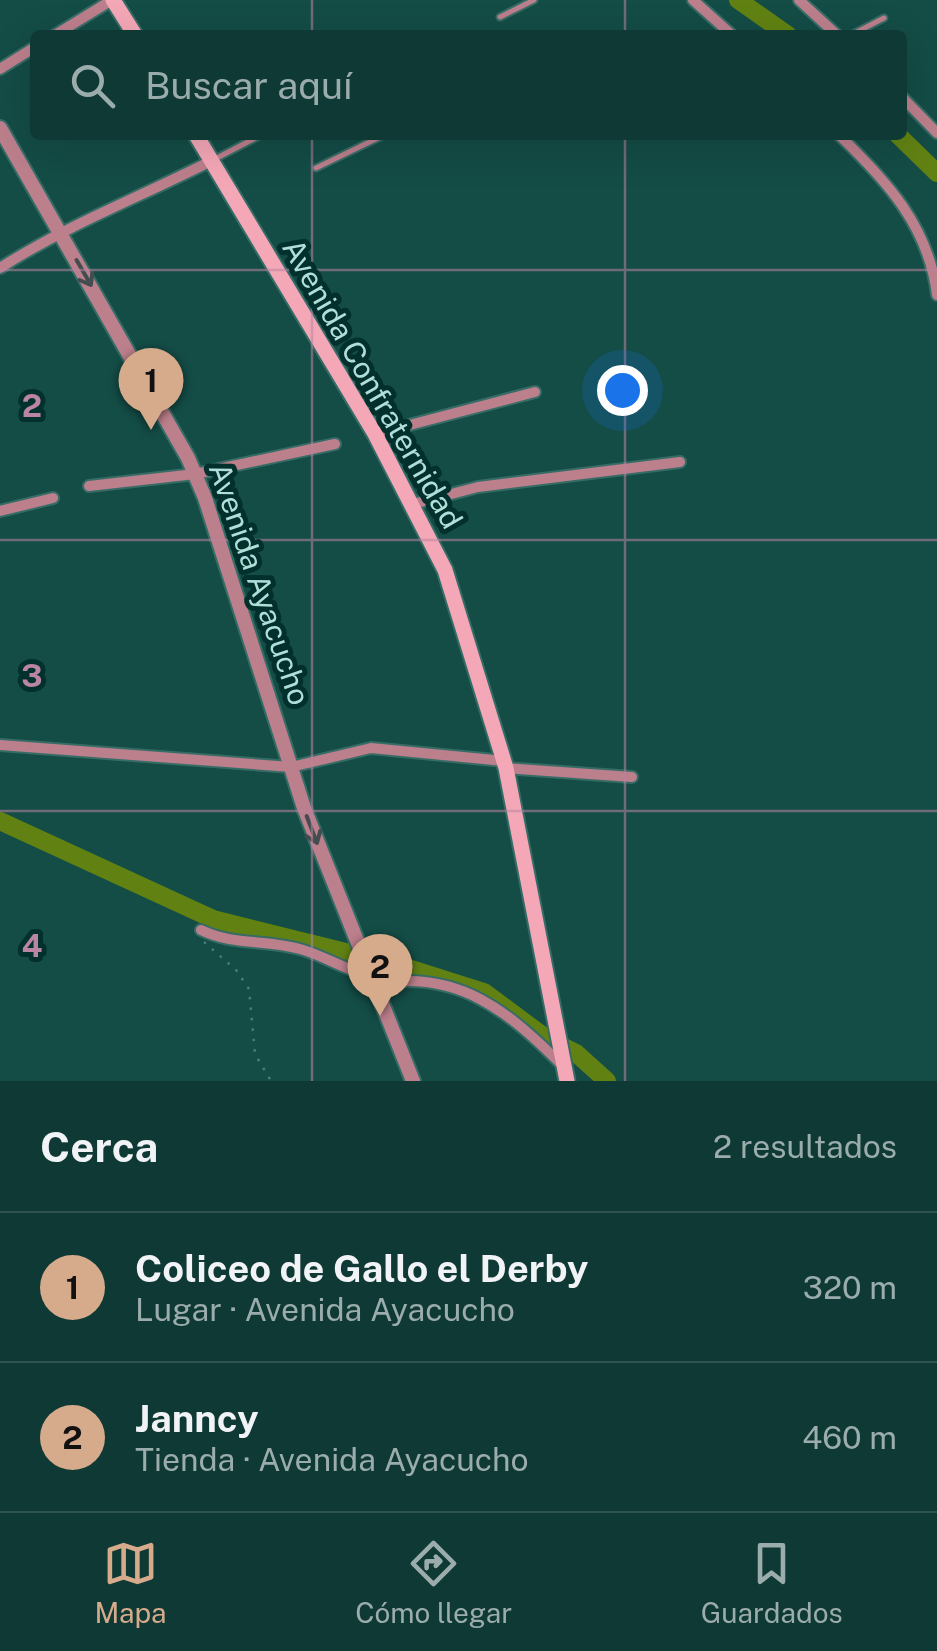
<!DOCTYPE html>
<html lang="es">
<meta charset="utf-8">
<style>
:root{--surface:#0f3934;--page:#18403c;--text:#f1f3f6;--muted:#9bacac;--line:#2f534f;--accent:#d6ab8b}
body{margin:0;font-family:"Public Sans",sans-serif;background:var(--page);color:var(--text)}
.you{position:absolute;left:622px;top:390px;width:35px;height:35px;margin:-25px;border:8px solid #fff;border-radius:50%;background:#1a73e8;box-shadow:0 0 0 15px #1a73e833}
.badge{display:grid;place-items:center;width:65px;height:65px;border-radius:50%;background:var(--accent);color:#111;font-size:32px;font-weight:700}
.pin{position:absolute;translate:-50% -82px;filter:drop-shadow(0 2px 5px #0008)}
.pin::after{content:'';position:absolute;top:52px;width:35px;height:30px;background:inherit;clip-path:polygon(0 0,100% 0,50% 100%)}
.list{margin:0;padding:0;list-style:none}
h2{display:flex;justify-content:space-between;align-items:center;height:130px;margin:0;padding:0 40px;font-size:42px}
h2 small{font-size:32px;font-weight:400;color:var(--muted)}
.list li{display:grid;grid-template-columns:65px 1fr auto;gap:30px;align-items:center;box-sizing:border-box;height:150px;padding:0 40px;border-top:2px solid var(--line)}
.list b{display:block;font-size:38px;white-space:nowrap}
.list p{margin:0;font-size:32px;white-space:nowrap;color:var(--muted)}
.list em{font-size:32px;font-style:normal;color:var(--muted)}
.icon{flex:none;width:55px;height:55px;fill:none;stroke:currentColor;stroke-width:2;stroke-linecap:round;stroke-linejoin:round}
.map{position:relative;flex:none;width:937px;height:1081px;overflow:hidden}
.search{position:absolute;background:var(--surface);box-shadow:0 10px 40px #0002;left:30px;right:30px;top:30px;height:110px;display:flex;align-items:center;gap:25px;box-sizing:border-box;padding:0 35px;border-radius:10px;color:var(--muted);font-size:38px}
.sheet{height:430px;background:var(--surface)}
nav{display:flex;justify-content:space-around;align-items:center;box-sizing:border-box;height:140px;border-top:2px solid var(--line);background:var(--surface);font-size:28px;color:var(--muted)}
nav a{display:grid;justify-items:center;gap:5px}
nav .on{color:var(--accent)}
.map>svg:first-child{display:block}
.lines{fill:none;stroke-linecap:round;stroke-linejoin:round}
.river{stroke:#618213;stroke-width:18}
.service-casing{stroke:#376c66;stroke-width:9}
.minor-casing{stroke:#376c66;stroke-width:14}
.tertiary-casing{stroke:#376c66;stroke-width:18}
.secondary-casing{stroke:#376c66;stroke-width:19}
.path{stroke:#497d77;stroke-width:2.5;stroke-dasharray:2.5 8;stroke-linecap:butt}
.service{stroke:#bc7f8c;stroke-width:5}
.minor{stroke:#bc7f8c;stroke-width:10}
.tertiary{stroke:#bc7f8c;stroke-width:14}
.secondary{stroke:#f4a7b7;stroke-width:15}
.oneway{stroke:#434c4e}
.grid{fill:none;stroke:#b985a0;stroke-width:2.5;stroke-opacity:0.55}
.labels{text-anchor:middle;stroke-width:10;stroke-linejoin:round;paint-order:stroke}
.street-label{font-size:30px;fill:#b1ded8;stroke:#02302c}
.grid-label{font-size:32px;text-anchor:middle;font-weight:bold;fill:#b985a0;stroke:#02302c;stroke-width:10;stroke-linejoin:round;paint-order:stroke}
</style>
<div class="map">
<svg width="937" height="1081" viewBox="0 0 937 1081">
<rect width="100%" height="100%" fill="#144c46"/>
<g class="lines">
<g class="river">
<path d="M 738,0 L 788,35"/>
<path d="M 898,135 L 937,173"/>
<path d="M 0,821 L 213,919 L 402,966 L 484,992 L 546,1038 L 576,1053 L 607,1081"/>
</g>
<g class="service-casing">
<g id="service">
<path d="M 500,17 L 534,0"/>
<path d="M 466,35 L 490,35"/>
<path d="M 851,35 L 884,18"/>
<path d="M 215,159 L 261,135"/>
<path d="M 316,168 L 384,135"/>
</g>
</g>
<g class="minor-casing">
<g id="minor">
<path d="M 693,0 L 732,35"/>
<path d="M 799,0 L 837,35"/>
<path d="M 55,35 L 112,0"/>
<path d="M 0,69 L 35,47"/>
<path d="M 902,97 L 937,133"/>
<path d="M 839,135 C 887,181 929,227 937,295"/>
<path d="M 0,268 C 67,225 140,197 211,161"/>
<path d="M 375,434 L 535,392"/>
<path d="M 89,486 L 195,474 L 335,444"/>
<path d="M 413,504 L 478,487 L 680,462"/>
<path d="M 0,511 L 53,498"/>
<path d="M 0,745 L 291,767 L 371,748 L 504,761"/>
<path d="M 506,768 L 632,777"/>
<path d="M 201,930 C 234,946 266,939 300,949 C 326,956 347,972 373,975"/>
<path d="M 377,984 C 459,969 510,1013 563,1066"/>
</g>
</g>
<g class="tertiary-casing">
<path id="tertiary" d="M 0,128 L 188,458 L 205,498 L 304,808 L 413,1081"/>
</g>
<g class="secondary-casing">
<g id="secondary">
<path d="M 113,0 L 135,35"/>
<path d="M 196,135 L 375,434 L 445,570 L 506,768 L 567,1081"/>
</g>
</g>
<path class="path" d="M 204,942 L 236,970 L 249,989 L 255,1054 L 271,1081"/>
<use href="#service" class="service"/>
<use href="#minor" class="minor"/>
<use href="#tertiary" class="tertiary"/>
<use href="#secondary" class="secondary"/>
</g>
<defs><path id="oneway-shaft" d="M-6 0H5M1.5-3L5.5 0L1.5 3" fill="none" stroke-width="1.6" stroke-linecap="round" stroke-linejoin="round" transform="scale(2.5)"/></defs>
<g class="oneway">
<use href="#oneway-shaft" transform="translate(84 273) rotate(60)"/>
<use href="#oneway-shaft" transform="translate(312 830) rotate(69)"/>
</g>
<path class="grid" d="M 312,0 L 312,35M 625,0 L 625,35M 312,135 L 312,1081M 625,135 L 625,1081M 0,270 L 937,270M 0,540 L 937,540M 0,811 L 937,811"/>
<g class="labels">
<g class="street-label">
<text transform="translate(372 384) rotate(60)" y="10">Avenida Confraternidad</text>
<text transform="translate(259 584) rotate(71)" y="10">Avenida Ayacucho</text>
</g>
</g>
<g class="grid-label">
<text x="32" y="417">2</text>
<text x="32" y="687">3</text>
<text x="32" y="957">4</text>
</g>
</svg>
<div class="you"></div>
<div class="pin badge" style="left:151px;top:430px">1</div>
<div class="pin badge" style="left:380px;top:1016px">2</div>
<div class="search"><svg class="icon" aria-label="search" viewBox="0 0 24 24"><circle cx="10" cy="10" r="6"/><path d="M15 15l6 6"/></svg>Buscar aquí</div>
</div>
<section class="sheet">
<h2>Cerca<small>2 resultados</small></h2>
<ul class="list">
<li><span class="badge">1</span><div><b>Coliceo de Gallo el Derby</b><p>Lugar · Avenida Ayacucho</p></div><em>320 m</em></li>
<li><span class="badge">2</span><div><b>Janncy</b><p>Tienda · Avenida Ayacucho</p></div><em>460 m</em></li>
</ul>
</section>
<nav>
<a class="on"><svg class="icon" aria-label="map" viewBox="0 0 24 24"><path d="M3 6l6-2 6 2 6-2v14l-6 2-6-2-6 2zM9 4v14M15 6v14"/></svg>Mapa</a>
<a><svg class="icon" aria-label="directions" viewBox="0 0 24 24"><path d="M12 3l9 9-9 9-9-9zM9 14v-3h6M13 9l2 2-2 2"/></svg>Cómo llegar</a>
<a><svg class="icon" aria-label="saved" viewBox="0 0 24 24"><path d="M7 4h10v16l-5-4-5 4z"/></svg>Guardados</a>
</nav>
